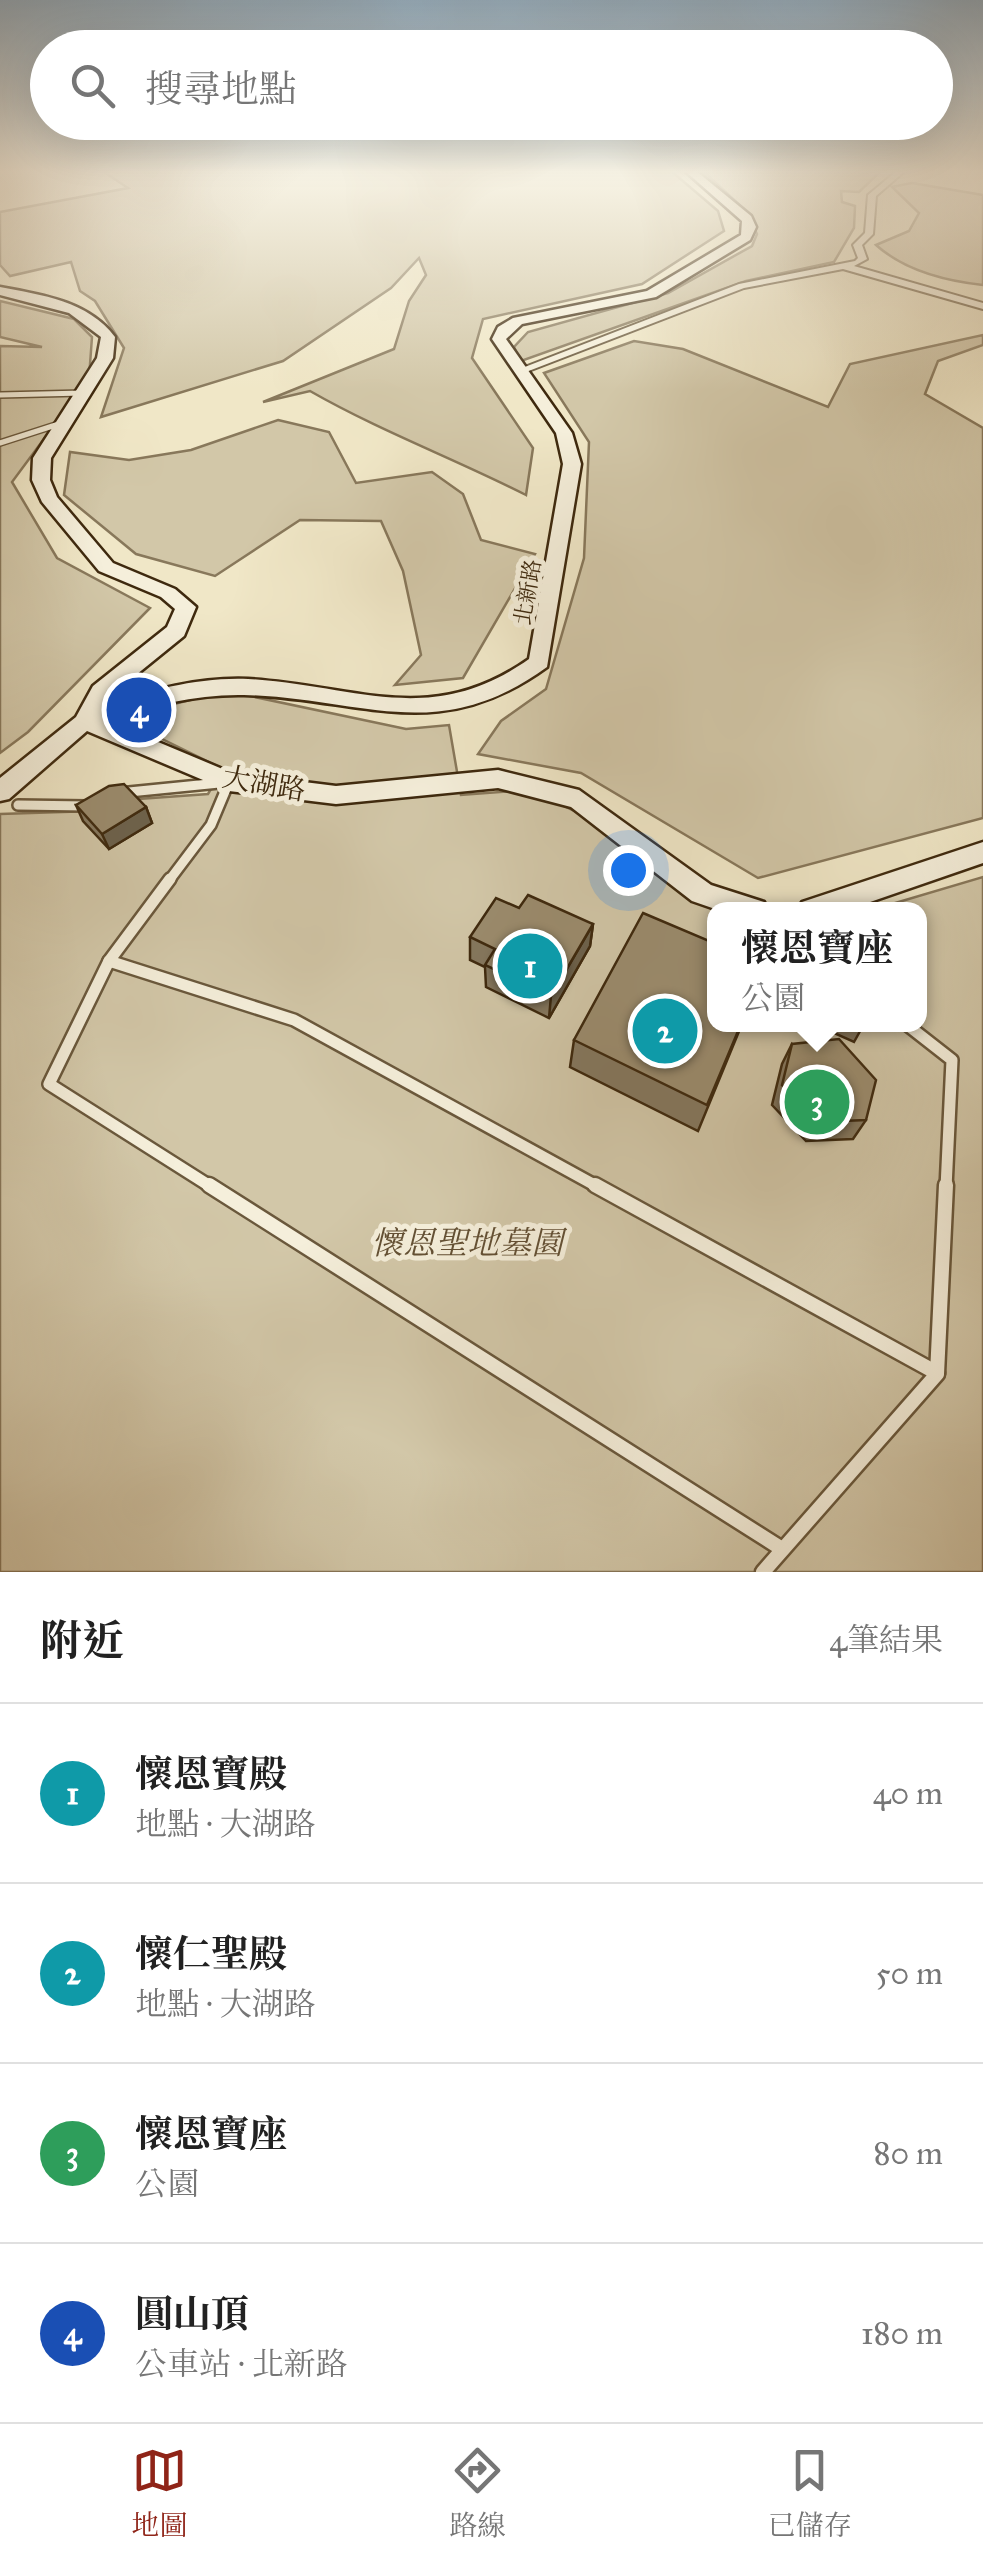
<!DOCTYPE html>
<html lang="zh-TW">
<meta charset="utf-8">
<style>
:root{--surface:#fff;--page:#f6f6f6;--text:#222;--muted:#767676;--line:#e0e0e0;--accent:#8f2418}
body{margin:0;font-family:"IM FELL Great Primer","Noto Serif TC",serif;background:var(--page);color:var(--text)}
.you{position:absolute;left:628px;top:870px;width:35px;height:35px;margin:-25px;border:8px solid #fff;border-radius:50%;background:#1a73e8;box-shadow:0 0 0 15px #1a73e833}
.badge{display:grid;place-items:center;width:65px;height:65px;border-radius:50%;background:var(--accent);color:#fff;font-size:32px;font-weight:700}
.pin{position:absolute;translate:-50% -50%;border:5px solid #fff;box-shadow:0 2px 10px #0006}
.popup{position:absolute;left:707px;top:902px;width:220px;height:130px;box-sizing:border-box;display:grid;place-content:center;border-radius:20px;background:var(--surface);filter:drop-shadow(0 2px 8px #0005);font-size:32px;white-space:nowrap;color:var(--muted)}
.popup b{font-size:38px;color:var(--text)}
.popup::after{content:'';position:absolute;left:50%;top:100%;margin-left:-20px;border:20px solid transparent;border-top-color:var(--surface)}
.list{margin:0;padding:0;list-style:none}
h2{display:flex;justify-content:space-between;align-items:center;height:130px;margin:0;padding:0 40px;font-size:42px}
h2 small{font-size:32px;font-weight:400;color:var(--muted)}
.list li{display:grid;grid-template-columns:65px 1fr auto;gap:30px;align-items:center;box-sizing:border-box;height:180px;padding:0 40px;border-top:2px solid var(--line)}
.list b{display:block;font-size:38px;white-space:nowrap}
.list p{margin:0;font-size:32px;white-space:nowrap;color:var(--muted)}
.list em{font-size:32px;font-style:normal;color:var(--muted)}
.icon{flex:none;width:55px;height:55px;fill:none;stroke:currentColor;stroke-width:2;stroke-linecap:round;stroke-linejoin:round}
.map{position:relative;flex:none;width:983px;height:1572px;overflow:hidden}
.search{position:absolute;background:var(--surface);box-shadow:0 10px 40px #0002;left:30px;right:30px;top:30px;height:110px;display:flex;align-items:center;gap:25px;box-sizing:border-box;padding:0 35px;border-radius:55px;color:var(--muted);font-size:38px}
.sheet{height:850px;background:var(--surface)}
nav{display:flex;justify-content:space-around;align-items:center;box-sizing:border-box;height:140px;border-top:2px solid var(--line);background:var(--surface);font-size:28px;color:var(--muted)}
nav a{display:grid;justify-items:center;gap:5px}
nav .on{color:var(--accent)}
.map>svg:first-child{display:block}
.green{fill:#d2c7a8;stroke:#88785b;stroke-width:2.5}
.lines{fill:none;stroke-linecap:round;stroke-linejoin:round}
.lane-far3-casing{stroke:#6a583c;stroke-width:8}
.lane-far2-casing{stroke:#6a583c;stroke-width:14}
.lane-far1-casing{stroke:#6a583c;stroke-width:16}
.lane-casing{stroke:#6a583c;stroke-width:19}
.street-casing{stroke:#6a583c;stroke-width:4}
.secondary-casing{stroke:#3e290e;stroke-width:5}
.lane-far3{stroke:#f5efdb;stroke-width:5}
.lane-far2{stroke:#f5efdb;stroke-width:9}
.lane-far1{stroke:#f5efdb;stroke-width:11}
.lane{stroke:#f5efdb;stroke-width:14}
.street{fill:#f5efdb;fill-rule:evenodd}
.secondary{fill:#f5efdb;fill-rule:evenodd}
.wall{fill:#85785f;stroke:#3e290e;stroke-width:2.5}
.shaded-wall{fill:#6c624d;stroke:#3e290e;stroke-width:2.5}
.building{fill:#9b8c6e;stroke:#3e290e;stroke-width:2.5}
.labels{text-anchor:middle;stroke-width:10;stroke-linejoin:round;paint-order:stroke}
.far-street-label{font-size:22px;fill:#3e290e;stroke:#f5efdb}
.street-label{font-size:28px;fill:#3e290e;stroke:#f5efdb}
.near-park-label{font-size:32px;font-style:italic;fill:#635034;stroke:#f5efdb}
</style>
<div class="map">
<svg width="983" height="1572" viewBox="0 0 983 1572">
<rect width="100%" height="100%" fill="#f0e7c7"/>
<filter id="stains"><feTurbulence type="fractalNoise" baseFrequency=".002" numOctaves="4"/><feColorMatrix values="0 0 0 0 .2 0 0 0 0 .09 0 0 0 0 .02 0 0 0 .5 -.17"/></filter>
<radialGradient id="worn" r=".72"><stop offset=".6" stop-color="#630" stop-opacity="0"/><stop offset="1" stop-color="#630" stop-opacity=".3"/></radialGradient>
<g class="green">
<path d="M 101,170 L 670,170 L 718,211 L 724,231 L 642,284 L 483,319 L 472,358 L 533,448 L 526,495 C 455,459 380,431 310,391 L 263,402 L 394,349 L 409,301 L 426,275 L 419,258 L 391,288 L 283,361 L 101,417 L 124,348 L 95,301 L 80,291 L 71,262 L 10,276 L 0,265 L 0,212 L 128,188 Z"/>
<path d="M 702,170 L 882,170 L 859,192 L 841,191 L 842,202 L 855,206 L 854,228 L 834,262 L 746,281 L 521,361 L 514,347 L 528,332 L 668,293 L 752,246 L 757,234 L 746,211 Z"/>
<path d="M 912,183 L 983,195 L 983,285 C 946,281 904,270 876,245 L 909,231 L 919,213 L 892,187 Z"/>
<path d="M 0,301 L 74,319 L 92,337 L 89,378 L 12,482 L 57,558 L 150,608 L 28,732 L 0,753 L 0,346 L 42,347 L 0,337 Z"/>
<path d="M 983,335 L 983,345 L 938,361 L 925,394 L 983,428 L 983,818 L 758,878 L 581,773 L 478,754 L 501,721 L 546,689 L 584,558 L 589,442 L 544,373 L 634,341 L 683,349 L 828,407 L 850,364 Z"/>
<path d="M 278,420 L 329,432 L 356,483 L 432,472 L 463,494 L 481,540 L 535,554 L 463,678 L 395,685 L 421,655 L 403,571 L 381,521 L 300,520 L 215,576 L 136,554 L 64,495 L 70,452 L 129,460 L 191,450 Z"/>
<path d="M 245,695 L 406,729 L 449,725 L 461,795 L 512,791 L 558,803 L 583,815 L 714,911 L 714,1024 L 920,1024 L 920,910 L 875,909 L 983,877 L 983,1572 L 0,1572 L 0,814 L 94,811 L 110,801 L 208,794 L 223,769 L 152,734 L 138,713 L 206,696 Z"/>
</g>
<g class="lines">
<g class="lane-far3-casing">
<g id="lane-far3">
<path d="M 0,395 L 83,393"/>
<path d="M 0,443 L 62,423"/>
</g>
</g>
<g class="lane-far2-casing">
<g id="lane-far2">
<path d="M 119,793 L 229,782 L 211,825 L 168,882"/>
<path d="M 18,805 L 87,806"/>
</g>
</g>
<g class="lane-far1-casing">
<g id="lane-far1">
<path d="M 170,879 L 109,961 L 49,1084 L 213,1188"/>
<path d="M 109,961 L 294,1020 L 600,1188"/>
<path d="M 906,1024 L 952,1060 L 946,1188"/>
</g>
</g>
<g class="lane-casing">
<g id="lane">
<path d="M 209,1185 L 782,1549"/>
<path d="M 595,1185 L 937,1373"/>
<path d="M 763,1572 L 937,1374 L 946,1185"/>
</g>
</g>
<g class="street-casing">
<path id="street" d="M 898,170 L 906,170 L 876,196 L 873,234 L 862,245 L 867,259 L 854,266 L 983,303 L 983,309 L 843,269 L 744,288 L 526,372 L 517,370 L 739,284 L 855,261 L 858,258 L 853,245 L 865,233 L 868,195 Z"/>
</g>
<g class="secondary-casing">
<g id="secondary">
<path d="M 684,170 L 695,170 L 751,216 L 756,227 L 750,240 L 656,297 L 522,324 L 506,339 L 572,433 L 581,464 L 547,667 C 437,747 363,698 244,695 C 198,694 151,705 108,721 L 232,773 L 336,786 L 498,770 L 579,790 L 711,885 L 764,902 L 768,910 L 718,910 L 692,901 L 571,807 L 498,788 L 336,804 L 229,791 L 87,731 L 9,799 L 0,801 L 0,778 L 76,717 L 93,686 L 167,627 L 175,609 L 161,597 L 99,571 L 42,502 L 32,480 L 33,458 L 97,358 L 101,337 L 69,313 L 0,295 L 0,287 C 42,295 88,301 115,337 L 113,358 L 51,458 L 50,480 L 57,497 L 113,563 L 175,589 L 196,607 L 184,636 L 110,696 L 105,705 C 151,690 199,677 248,679 C 356,685 430,729 529,659 L 563,464 L 556,433 L 492,339 L 498,327 L 513,318 L 647,291 L 741,235 L 742,221 Z"/>
<path d="M 983,842 L 983,863 L 847,910 L 798,910 L 802,902 Z"/>
</g>
</g>
<use href="#lane-far3" class="lane-far3"/>
<use href="#lane-far2" class="lane-far2"/>
<use href="#lane-far1" class="lane-far1"/>
<use href="#lane" class="lane"/>
<use href="#street" class="street"/>
<use href="#secondary" class="secondary"/>
</g>
<g class="wall">
<path d="M 76,805 L 146,807 L 152,823 L 109,849 L 83,821 Z"/>
<path d="M 519,908 L 593,924 L 590,946 L 549,1018 L 486,987 L 485,967 L 470,960 L 470,937 Z"/>
<path d="M 742,1024 L 698,1131 L 570,1067 L 574,1040 Z"/>
<path d="M 814,1024 L 864,1024 L 854,1042 Z"/>
<path d="M 792,1044 L 866,1120 L 853,1139 L 806,1141 L 772,1105 L 782,1064 Z"/>
</g>
<g class="shaded-wall">
<path d="M 146,807 L 152,823 L 109,849 L 102,834 Z"/>
<path d="M 593,924 L 590,946 L 549,1018 L 551,996 Z"/>
</g>
<g class="building">
<path d="M 124,784 L 146,807 L 102,834 L 76,805 L 109,786 Z"/>
<path d="M 528,895 L 593,924 L 551,996 L 485,965 L 495,949 L 470,937 L 496,898 L 519,908 Z"/>
<path d="M 643,913 L 714,943 L 714,1024 L 741,1024 L 707,1105 L 574,1040 Z"/>
<path d="M 839,1039 L 876,1080 L 866,1120 L 818,1122 L 782,1085 L 792,1044 Z"/>
</g>
<linearGradient id="sky" x2="0" y2="1"><stop stop-color="#93aec2"/><stop offset="0.44" stop-color="#f8f4e6"/><stop offset="1" stop-color="#f8f4e6" stop-opacity="0"/></linearGradient>
<rect width="983" height="390" fill="url(#sky)"/>
<g class="labels">
<g class="far-street-label">
<text transform="translate(527 592) rotate(-80)" y="8">北新路</text>
</g>
<g class="street-label">
<text transform="translate(264 783) rotate(10)" y="10">大湖路</text>
</g>
<g class="near-park-label">
<text x="467" y="1254">懷恩聖地墓園</text>
</g>
</g>
<rect width="100%" height="100%" filter="url(#stains)"/>
<rect width="100%" height="100%" fill="url(#worn)"/>
</svg>
<div class="you"></div>
<div class="pin badge" style="left:530px;top:966px;background:#0f9aa8">1</div>
<div class="pin badge" style="left:665px;top:1031px;background:#0f9aa8">2</div>
<div class="pin badge" style="left:817px;top:1102px;background:#2e9e5b">3</div>
<div class="popup"><b>懷恩寶座</b>公園</div>
<div class="pin badge" style="left:139px;top:710px;background:#1a4fb4">4</div>
<div class="search"><svg class="icon" aria-label="search" viewBox="0 0 24 24"><circle cx="10" cy="10" r="6"/><path d="M15 15l6 6"/></svg>搜尋地點</div>
</div>
<section class="sheet">
<h2>附近<small>4筆結果</small></h2>
<ul class="list">
<li><span class="badge" style="background:#0f9aa8">1</span><div><b>懷恩寶殿</b><p>地點 · 大湖路</p></div><em>40 m</em></li>
<li><span class="badge" style="background:#0f9aa8">2</span><div><b>懷仁聖殿</b><p>地點 · 大湖路</p></div><em>50 m</em></li>
<li><span class="badge" style="background:#2e9e5b">3</span><div><b>懷恩寶座</b><p>公園</p></div><em>80 m</em></li>
<li><span class="badge" style="background:#1a4fb4">4</span><div><b>圓山頂</b><p>公車站 · 北新路</p></div><em>180 m</em></li>
</ul>
</section>
<nav>
<a class="on"><svg class="icon" aria-label="map" viewBox="0 0 24 24"><path d="M3 6l6-2 6 2 6-2v14l-6 2-6-2-6 2zM9 4v14M15 6v14"/></svg>地圖</a>
<a><svg class="icon" aria-label="directions" viewBox="0 0 24 24"><path d="M12 3l9 9-9 9-9-9zM9 14v-3h6M13 9l2 2-2 2"/></svg>路線</a>
<a><svg class="icon" aria-label="saved" viewBox="0 0 24 24"><path d="M7 4h10v16l-5-4-5 4z"/></svg>已儲存</a>
</nav>
